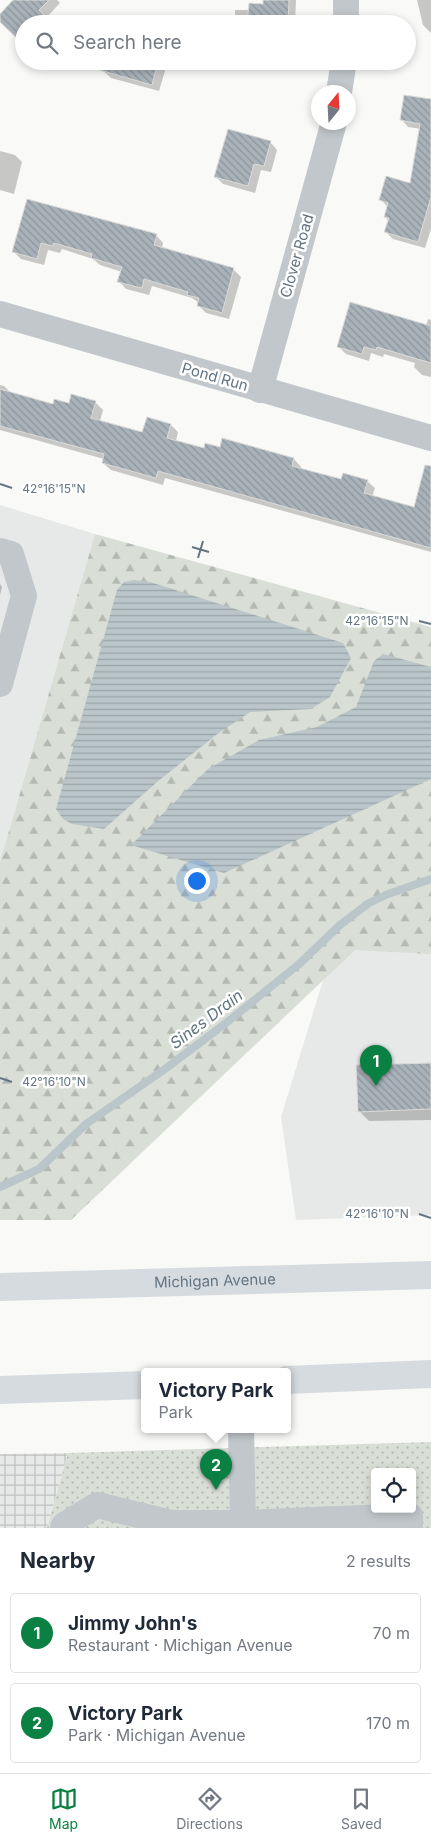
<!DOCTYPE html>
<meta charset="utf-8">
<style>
:root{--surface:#fff;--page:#f6f6f7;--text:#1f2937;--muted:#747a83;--line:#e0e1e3;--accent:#0b8043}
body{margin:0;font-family:Inter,sans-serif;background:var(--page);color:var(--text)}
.controls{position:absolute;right:15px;bottom:15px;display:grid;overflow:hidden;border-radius:5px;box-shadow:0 2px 8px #0003}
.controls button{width:45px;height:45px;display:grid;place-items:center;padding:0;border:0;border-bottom:1px solid var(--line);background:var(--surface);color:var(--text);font:25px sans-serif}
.compass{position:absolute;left:311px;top:85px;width:45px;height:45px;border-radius:50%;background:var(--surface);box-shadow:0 2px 8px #0003;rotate:18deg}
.you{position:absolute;left:196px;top:880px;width:18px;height:18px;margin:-12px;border:4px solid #fff;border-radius:50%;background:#1a73e8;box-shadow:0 0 0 8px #1a73e833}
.badge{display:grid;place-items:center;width:32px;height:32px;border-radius:50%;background:var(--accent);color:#fff;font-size:16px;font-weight:700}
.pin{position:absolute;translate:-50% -41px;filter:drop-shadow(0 1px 2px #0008)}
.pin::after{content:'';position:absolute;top:26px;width:18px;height:15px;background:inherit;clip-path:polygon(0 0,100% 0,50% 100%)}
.popup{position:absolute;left:141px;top:1368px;width:150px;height:65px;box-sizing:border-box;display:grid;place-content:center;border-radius:5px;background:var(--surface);filter:drop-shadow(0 1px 4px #0005);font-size:16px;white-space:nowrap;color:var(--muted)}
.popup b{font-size:19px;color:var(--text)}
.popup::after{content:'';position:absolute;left:50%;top:100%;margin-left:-10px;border:10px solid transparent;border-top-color:var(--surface)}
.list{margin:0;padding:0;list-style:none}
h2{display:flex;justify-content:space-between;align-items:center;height:65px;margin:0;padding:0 20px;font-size:21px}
h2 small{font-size:16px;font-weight:400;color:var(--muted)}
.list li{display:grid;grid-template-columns:32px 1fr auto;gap:15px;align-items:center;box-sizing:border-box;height:80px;margin:0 10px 10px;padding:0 10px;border:1px solid var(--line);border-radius:5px}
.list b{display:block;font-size:19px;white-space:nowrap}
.list p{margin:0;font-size:16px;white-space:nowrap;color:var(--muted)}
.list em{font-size:16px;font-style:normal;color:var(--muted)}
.icon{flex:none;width:28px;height:28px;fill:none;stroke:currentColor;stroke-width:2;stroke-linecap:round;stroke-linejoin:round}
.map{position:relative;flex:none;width:431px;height:1528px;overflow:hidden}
.search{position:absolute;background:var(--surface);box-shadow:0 2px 8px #0003;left:15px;right:15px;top:15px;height:55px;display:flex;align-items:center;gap:12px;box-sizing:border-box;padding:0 18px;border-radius:28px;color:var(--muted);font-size:19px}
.sheet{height:245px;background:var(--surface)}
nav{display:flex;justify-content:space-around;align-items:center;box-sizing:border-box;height:70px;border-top:1px solid var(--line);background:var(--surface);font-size:14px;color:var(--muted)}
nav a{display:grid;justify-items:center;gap:2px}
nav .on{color:var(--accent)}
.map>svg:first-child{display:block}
.built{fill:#e7e8e8}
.industrial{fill:url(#industrial-grid)}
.grass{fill:url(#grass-dots);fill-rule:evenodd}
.forest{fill:url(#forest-firs)}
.water{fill:url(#water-rules)}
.shadow{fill:#0003}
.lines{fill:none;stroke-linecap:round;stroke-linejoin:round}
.stream{stroke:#bac6ca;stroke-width:8}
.building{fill:url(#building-back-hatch);stroke:#dbdbd9}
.minor{stroke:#c2c7cb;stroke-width:26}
.major{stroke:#d6dbdf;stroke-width:28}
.ticks{fill:none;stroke:#637583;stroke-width:2}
.labels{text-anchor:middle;stroke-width:5;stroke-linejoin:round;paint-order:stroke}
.street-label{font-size:15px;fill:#637583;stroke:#fff}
.water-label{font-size:16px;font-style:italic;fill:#5e747c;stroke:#fff}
.ticks-label{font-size:12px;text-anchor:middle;fill:#637583;stroke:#fff;stroke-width:5;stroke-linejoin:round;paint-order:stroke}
</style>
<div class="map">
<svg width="431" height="1528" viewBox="0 0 431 1528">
<defs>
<pattern id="industrial-grid" width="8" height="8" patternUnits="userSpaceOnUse" patternTransform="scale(1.25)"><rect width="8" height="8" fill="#e7e8e8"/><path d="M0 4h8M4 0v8" fill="none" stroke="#bfc1c1"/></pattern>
<pattern id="grass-dots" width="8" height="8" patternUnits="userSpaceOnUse" patternTransform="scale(1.25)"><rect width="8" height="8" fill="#d9ded6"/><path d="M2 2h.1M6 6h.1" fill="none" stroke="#b4b9b3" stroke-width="1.8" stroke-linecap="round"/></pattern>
<pattern id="forest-firs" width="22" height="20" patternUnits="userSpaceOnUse" patternTransform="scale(1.25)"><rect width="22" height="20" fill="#d9ded6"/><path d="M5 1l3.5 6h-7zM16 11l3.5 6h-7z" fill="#b4b9b3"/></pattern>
<pattern id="water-rules" width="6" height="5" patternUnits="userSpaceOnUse" patternTransform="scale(1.25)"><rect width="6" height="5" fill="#bac6ca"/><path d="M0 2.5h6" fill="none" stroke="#9ba5a9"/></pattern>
<pattern id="building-back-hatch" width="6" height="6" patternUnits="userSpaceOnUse" patternTransform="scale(1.25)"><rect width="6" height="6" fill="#a9b2b9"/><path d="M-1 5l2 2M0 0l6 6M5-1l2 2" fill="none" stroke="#8d959c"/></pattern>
</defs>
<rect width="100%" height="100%" fill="#f9f9f7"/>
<g class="built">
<path d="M 0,505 L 95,534 L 0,862 Z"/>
<path d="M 431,915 L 431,1215 L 296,1220 L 281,1117 L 340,925 Z"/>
</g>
<path class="industrial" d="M 68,1453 L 47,1528 L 0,1528 L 0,1454 Z"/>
<path class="grass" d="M 431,1442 L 431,1528 L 47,1528 L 68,1453 ZM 375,1472 L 412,1472 L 412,1509 L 375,1509 Z"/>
<path class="forest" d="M 95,534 L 431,627 L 431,954 L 355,950 L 71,1220 L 0,1220 L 0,862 Z"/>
<g class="water">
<path d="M 134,580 L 150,582 L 343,643 L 351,658 L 330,697 L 311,709 L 250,712 L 216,735 L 157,782 L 104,829 L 72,824 L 63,819 L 56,809 L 117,590 L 124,582 Z"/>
<path d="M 383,654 L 431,667 L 431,779 L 224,873 L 131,845 L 208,769 L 259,740 L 317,727 L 356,707 L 374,661 Z"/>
</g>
<g class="shadow">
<path d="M 15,0 L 57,0 L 60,3 L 46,18 L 0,20 L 0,15 Z"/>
<path d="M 265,0 L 296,0 L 295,24 L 235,24 L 235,10 L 249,10 L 264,5 Z"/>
<path d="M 417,0 L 431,0 L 431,33 L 423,25 Z"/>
<path d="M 106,61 L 168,61 L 159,91 L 111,78 L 103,71 Z"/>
<path d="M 431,101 L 431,229 L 425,248 L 393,239 L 386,232 L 389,221 L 385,217 L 388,207 L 381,200 L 411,184 L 421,129 L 408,127 L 401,119 Z"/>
<path d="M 270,142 L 277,150 L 271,172 L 261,170 L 255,193 L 223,184 L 215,176 Z"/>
<path d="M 0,151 L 15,155 L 22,162 L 14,194 L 0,190 Z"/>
<path d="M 27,200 L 156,235 L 163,243 L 162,248 L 233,269 L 241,277 L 229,319 L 206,313 L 198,305 L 199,303 L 192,298 L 152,286 L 149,295 L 126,289 L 119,281 L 122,272 L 100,265 L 93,259 L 62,249 L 60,253 L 48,250 L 44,265 L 21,259 L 13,251 Z"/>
<path d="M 428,319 L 431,320 L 431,377 L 422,375 L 414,367 L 415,363 L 384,354 L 383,357 L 371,353 L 369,361 L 346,354 L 339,347 L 426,326 Z"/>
<path d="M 0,385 L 4,386 L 12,394 L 54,406 L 95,402 L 103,410 L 100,421 L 143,434 L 148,418 L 171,425 L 178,432 L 176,441 L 205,449 L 220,448 L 223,440 L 294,459 L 301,467 L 301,470 L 342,481 L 367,481 L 375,488 L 372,497 L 414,508 L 431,499 L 431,552 L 165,478 L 163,485 L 111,470 L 103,463 L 104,459 L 0,430 Z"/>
<path d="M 0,584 L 2,587 L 0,595 Z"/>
<path d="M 431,1065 L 431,1120 L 369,1121 L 359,1111 Z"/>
</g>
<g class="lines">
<path class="stream" d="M 0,1187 L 39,1169 L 86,1124 L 165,1069 L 226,1023 L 298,965 L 340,925 L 369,903 L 388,894 L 431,879"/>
</g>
<g class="building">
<path d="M 13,0 L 49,0 L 39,10 L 53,24 L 24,24 L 24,45 L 0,22 L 0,14 Z"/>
<path d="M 263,0 L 289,0 L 288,24 L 247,24 L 249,3 L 263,4 Z"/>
<path d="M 90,61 L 158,61 L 152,85 L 89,67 Z"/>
<path d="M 404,95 L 431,99 L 431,197 L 418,242 L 384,232 L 389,218 L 384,217 L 388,203 L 379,200 L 386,176 L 410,183 L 420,124 L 400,120 Z"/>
<path d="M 228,129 L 271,141 L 264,166 L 254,164 L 248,186 L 214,177 Z"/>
<path d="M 27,199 L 157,234 L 154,245 L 234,268 L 222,313 L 197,306 L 199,298 L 187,295 L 188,292 L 144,279 L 142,288 L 117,282 L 122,267 L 91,258 L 92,254 L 54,243 L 53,246 L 41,243 L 37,259 L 12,252 Z"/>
<path d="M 350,302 L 431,326 L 431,363 L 377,347 L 376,350 L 364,347 L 362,354 L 337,347 Z"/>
<path d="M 0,389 L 53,404 L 54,399 L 69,403 L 71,394 L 96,401 L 91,418 L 142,432 L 147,417 L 171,424 L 167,438 L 204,448 L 205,443 L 220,447 L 222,438 L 294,458 L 292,466 L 341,479 L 343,473 L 368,480 L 364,493 L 414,507 L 425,465 L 431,466 L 431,548 L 158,471 L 156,478 L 102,463 L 104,454 L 0,426 Z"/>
<path d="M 431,1063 L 431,1109 L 358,1112 L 356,1065 Z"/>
</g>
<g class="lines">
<g class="minor">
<path d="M 346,0 L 346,24"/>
<path d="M 339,92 L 344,61"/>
<path d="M 0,314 L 431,438"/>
<path d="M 260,390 L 334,122"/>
<path d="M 0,551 L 11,554 L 24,596 L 0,684"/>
<path d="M 243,1523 L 410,1516 L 410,1528"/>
<path d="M 63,1528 L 64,1525 L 97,1505 L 171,1523 L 243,1523 L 241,1429"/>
</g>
<g class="major">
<path id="s1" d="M 0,1287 L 431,1275"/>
<path d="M 287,1380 L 431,1374"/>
<path d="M 0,1390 L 145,1385"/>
</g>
</g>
<path class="ticks" d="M 0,484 L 12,488M 192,547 L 209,552M 198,558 L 203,541M 419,621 L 431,624M 0,1078 L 12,1082M 419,1214 L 431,1218"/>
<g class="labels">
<g class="street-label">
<text transform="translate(297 256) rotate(-74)" y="5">Clover Road</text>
<text transform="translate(215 377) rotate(16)" y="5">Pond Run</text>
<text dy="5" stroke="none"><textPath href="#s1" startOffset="215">Michigan Avenue</textPath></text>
</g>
<g class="water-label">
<text transform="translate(206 1019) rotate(-37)" y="6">Sines Drain</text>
</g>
</g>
<g class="ticks-label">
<text x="54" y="493">42°16'15"N</text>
<text x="377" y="625">42°16'15"N</text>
<text x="54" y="1086">42°16'10"N</text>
<text x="377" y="1218">42°16'10"N</text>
</g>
</svg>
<div class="controls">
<button><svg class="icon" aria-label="locate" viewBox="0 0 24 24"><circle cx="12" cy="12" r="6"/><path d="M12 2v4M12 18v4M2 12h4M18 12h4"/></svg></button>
</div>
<svg class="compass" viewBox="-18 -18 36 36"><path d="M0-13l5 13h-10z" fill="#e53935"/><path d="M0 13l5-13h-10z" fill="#747a83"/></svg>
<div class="you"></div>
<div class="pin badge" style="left:376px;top:1086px">1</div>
<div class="pin badge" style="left:216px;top:1490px">2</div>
<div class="popup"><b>Victory Park</b>Park</div>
<div class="search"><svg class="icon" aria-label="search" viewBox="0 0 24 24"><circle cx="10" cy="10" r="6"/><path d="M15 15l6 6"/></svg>Search here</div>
</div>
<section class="sheet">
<h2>Nearby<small>2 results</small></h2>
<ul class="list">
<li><span class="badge">1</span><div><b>Jimmy John's</b><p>Restaurant · Michigan Avenue</p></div><em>70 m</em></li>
<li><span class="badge">2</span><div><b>Victory Park</b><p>Park · Michigan Avenue</p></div><em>170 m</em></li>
</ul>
</section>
<nav>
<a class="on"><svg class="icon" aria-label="map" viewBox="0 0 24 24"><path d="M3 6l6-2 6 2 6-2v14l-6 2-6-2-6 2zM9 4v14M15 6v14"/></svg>Map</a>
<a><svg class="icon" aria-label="directions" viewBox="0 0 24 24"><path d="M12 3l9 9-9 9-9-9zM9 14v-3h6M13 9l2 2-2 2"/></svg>Directions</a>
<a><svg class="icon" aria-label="saved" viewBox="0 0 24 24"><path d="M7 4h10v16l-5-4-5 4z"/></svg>Saved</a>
</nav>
